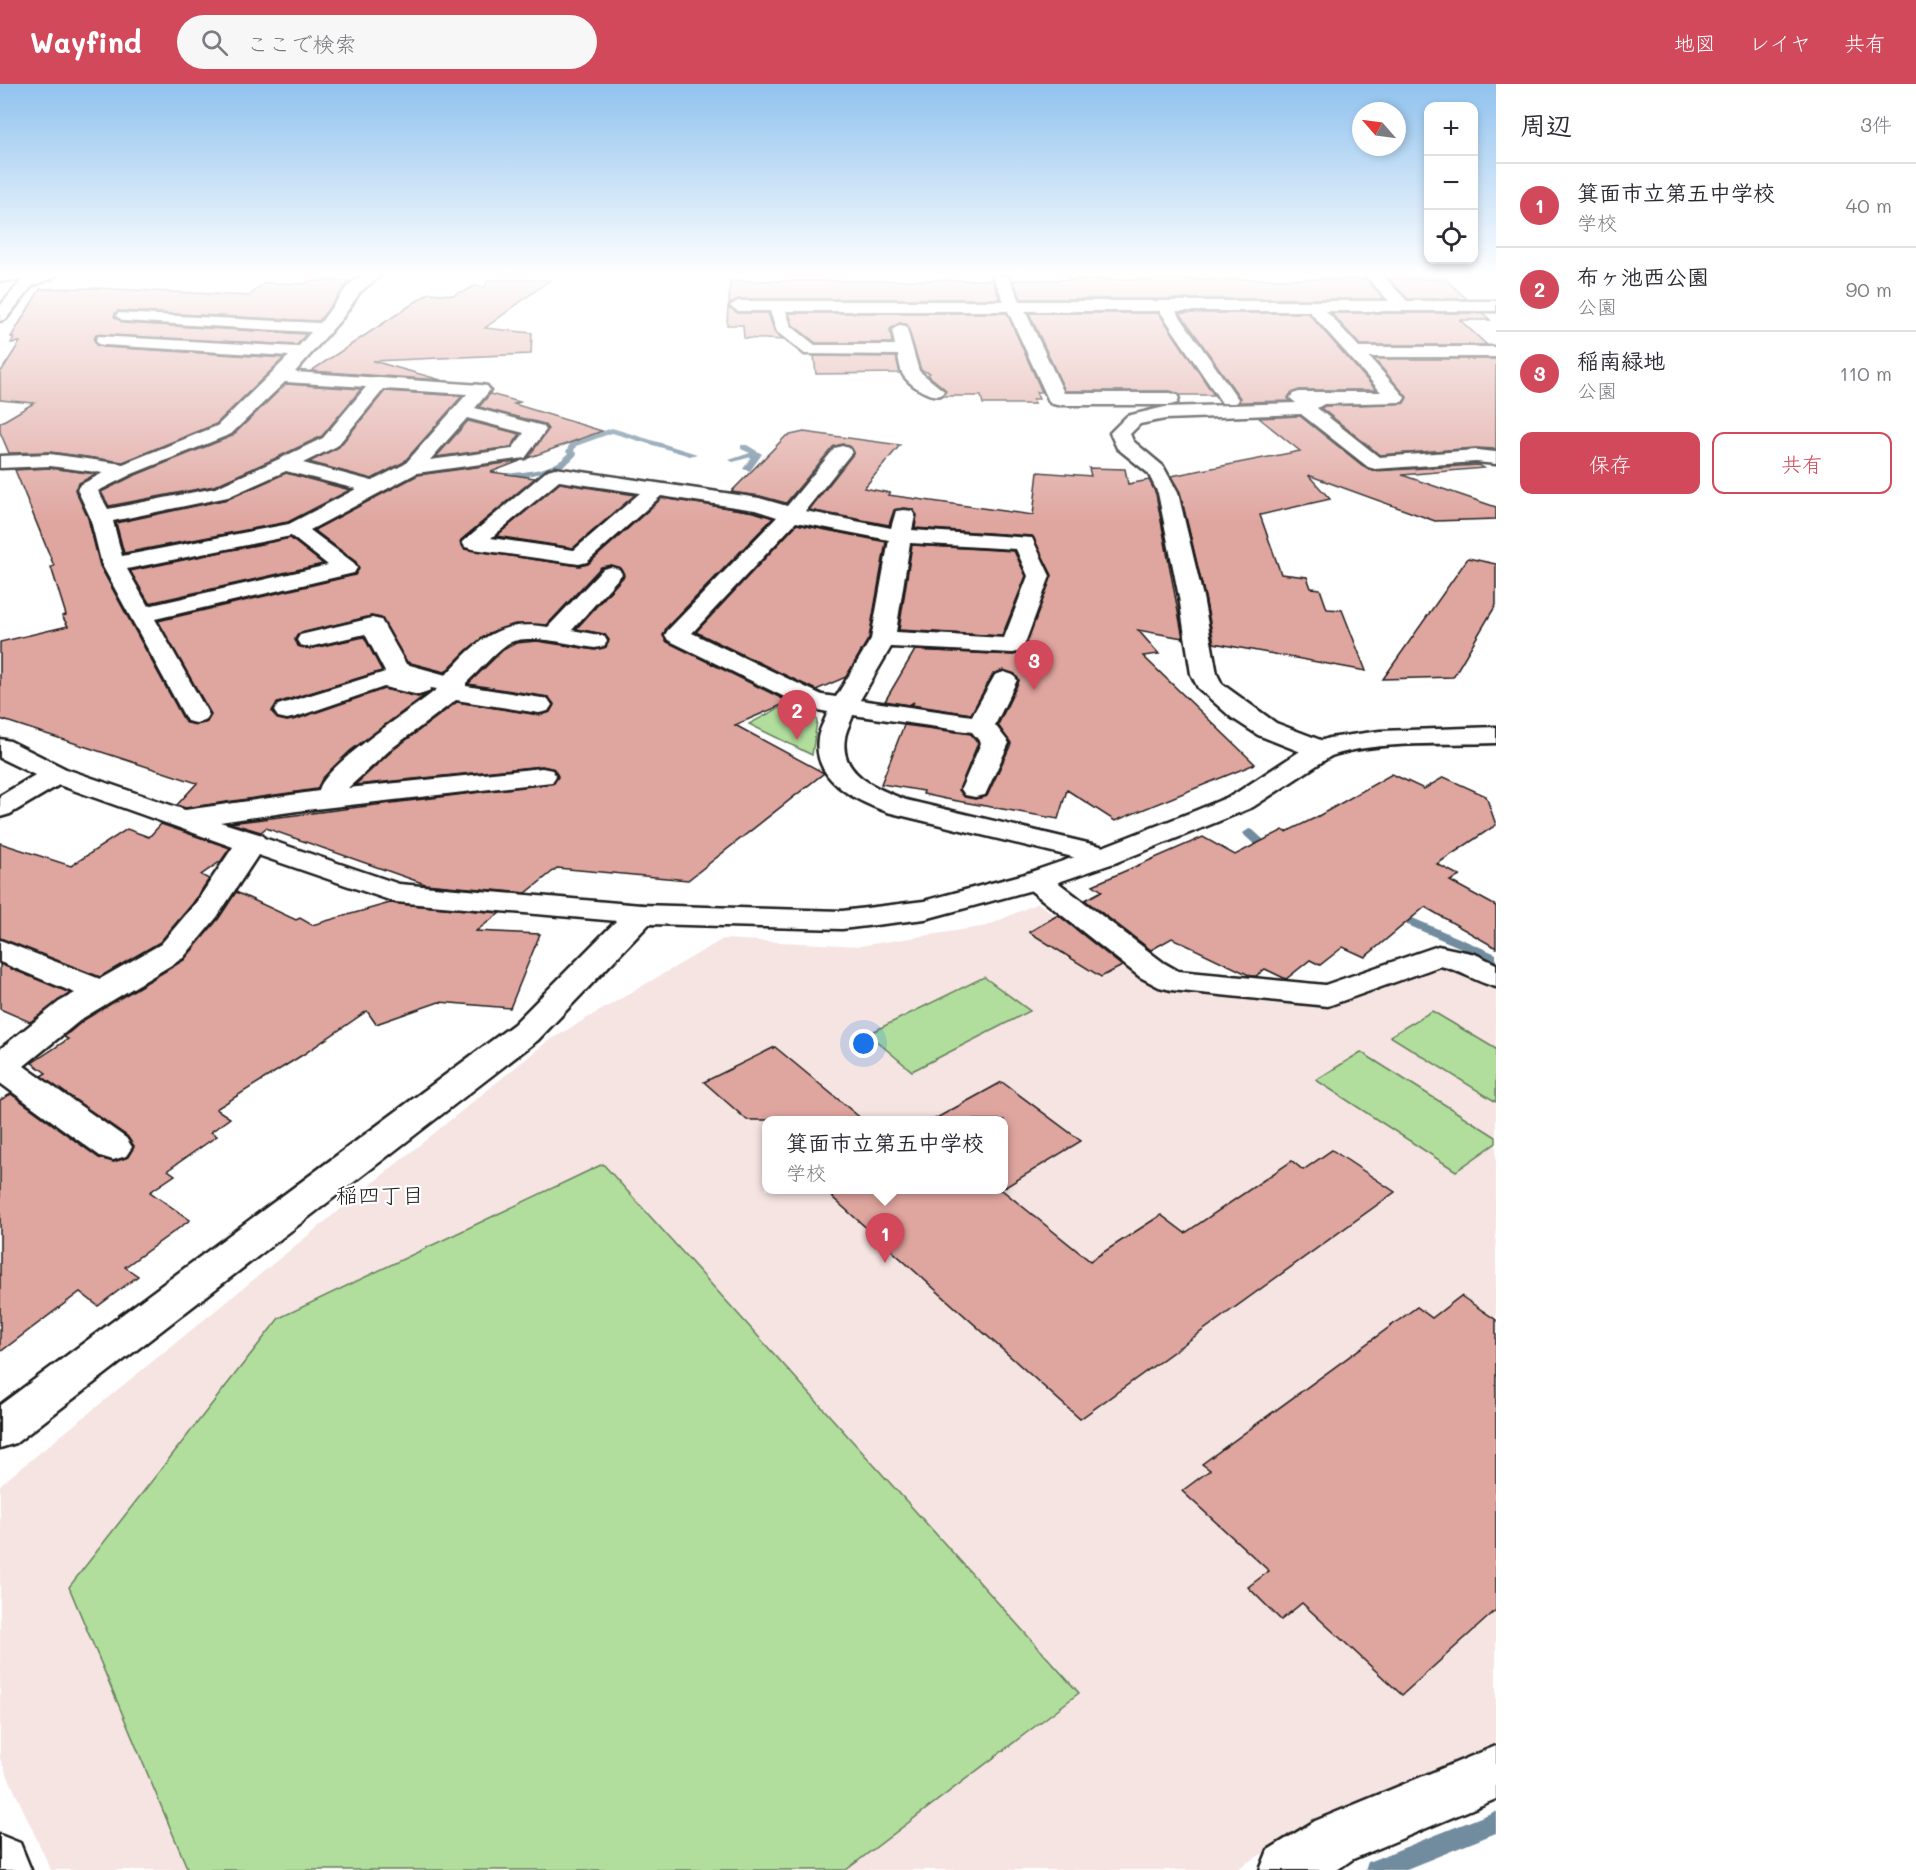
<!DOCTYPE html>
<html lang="ja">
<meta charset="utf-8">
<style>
:root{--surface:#fff;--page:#f7f7f7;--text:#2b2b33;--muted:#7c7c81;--line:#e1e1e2;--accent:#d1495b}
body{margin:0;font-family:Mali,"Klee One",sans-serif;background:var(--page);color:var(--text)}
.controls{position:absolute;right:18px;top:18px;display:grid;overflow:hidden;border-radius:12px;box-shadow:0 3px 9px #0003}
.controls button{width:54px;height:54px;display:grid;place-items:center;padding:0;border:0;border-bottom:2px solid var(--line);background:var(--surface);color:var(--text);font:30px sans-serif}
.compass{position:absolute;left:1352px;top:18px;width:54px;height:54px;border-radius:50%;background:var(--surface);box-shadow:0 3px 9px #0003;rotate:298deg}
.you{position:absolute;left:864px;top:960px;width:21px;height:21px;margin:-15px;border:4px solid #fff;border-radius:50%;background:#1a73e8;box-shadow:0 0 0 9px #1a73e833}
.badge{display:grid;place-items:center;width:39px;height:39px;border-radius:50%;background:var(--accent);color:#fff;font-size:20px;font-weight:700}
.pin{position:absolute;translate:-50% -50px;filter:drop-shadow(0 2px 3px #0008)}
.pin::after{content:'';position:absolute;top:32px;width:21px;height:18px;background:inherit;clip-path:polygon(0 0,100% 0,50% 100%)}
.popup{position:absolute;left:762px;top:1032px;width:246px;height:78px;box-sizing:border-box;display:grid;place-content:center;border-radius:12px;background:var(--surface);filter:drop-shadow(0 2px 4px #0005);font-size:20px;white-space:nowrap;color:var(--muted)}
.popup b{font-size:22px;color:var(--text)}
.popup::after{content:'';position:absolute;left:50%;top:100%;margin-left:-12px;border:12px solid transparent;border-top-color:var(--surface)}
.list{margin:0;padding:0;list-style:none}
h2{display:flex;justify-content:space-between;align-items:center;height:78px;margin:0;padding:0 24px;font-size:26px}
h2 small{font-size:20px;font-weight:400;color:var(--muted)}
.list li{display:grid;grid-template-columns:39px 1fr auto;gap:18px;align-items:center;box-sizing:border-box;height:84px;padding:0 24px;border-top:2px solid var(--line)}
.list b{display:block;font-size:22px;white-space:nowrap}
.list p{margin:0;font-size:20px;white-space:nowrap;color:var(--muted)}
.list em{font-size:20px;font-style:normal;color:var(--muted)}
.actions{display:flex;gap:12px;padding:18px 24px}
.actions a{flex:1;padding:14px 0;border:2px solid var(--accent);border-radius:12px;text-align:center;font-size:21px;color:var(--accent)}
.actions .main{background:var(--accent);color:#fff}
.icon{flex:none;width:33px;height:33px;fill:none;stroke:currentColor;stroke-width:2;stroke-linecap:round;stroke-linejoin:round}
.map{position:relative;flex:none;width:1496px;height:1786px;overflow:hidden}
header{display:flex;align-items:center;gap:36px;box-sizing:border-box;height:84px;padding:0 30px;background:var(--accent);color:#fff}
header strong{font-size:28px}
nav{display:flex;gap:33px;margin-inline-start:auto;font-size:21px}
.search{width:420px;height:54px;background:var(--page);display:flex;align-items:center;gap:15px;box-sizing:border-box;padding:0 21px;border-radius:33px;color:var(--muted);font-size:22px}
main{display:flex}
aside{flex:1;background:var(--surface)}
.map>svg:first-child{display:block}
.built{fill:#f5e4e2;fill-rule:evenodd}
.green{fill:#b1de9d;stroke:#667d5c;stroke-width:1.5}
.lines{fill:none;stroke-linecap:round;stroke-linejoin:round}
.stream{fill:#728c9f;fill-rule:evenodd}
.building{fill:#dfa59f;stroke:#1c1c1c;stroke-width:1.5}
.minor-casing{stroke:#1c1c1c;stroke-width:5}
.tertiary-casing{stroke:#1c1c1c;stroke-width:5}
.minor{fill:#fff;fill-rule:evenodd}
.tertiary{fill:#fff;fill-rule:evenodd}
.labels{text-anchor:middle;stroke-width:4.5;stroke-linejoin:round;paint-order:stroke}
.neighbourhood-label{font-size:22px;fill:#1c1c1c;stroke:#fff}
</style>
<header>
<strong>Wayfind</strong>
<div class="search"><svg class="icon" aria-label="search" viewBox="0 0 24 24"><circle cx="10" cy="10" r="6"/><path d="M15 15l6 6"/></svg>ここで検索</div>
<nav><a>地図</a><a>レイヤ</a><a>共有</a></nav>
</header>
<main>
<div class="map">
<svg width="1496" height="1786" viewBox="0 0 1496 1786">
<rect width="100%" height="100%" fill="#fff"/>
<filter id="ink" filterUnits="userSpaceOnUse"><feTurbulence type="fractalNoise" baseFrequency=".0167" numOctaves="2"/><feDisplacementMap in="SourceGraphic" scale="12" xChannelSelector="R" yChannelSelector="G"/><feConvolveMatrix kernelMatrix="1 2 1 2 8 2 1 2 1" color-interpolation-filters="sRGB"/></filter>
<g filter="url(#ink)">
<path class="built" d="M 1038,819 L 1157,905 L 1336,922 L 1433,880 L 1458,883 L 1496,902 L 1496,1666 L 1332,1728 L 1235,1786 L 51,1786 L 0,1675 L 0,1401 L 548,957 L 723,855 L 860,862 L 987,842 ZM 766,1036 L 1004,1036 L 1004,1106 L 766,1106 Z"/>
<g class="green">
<path d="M 792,617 L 812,626 L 817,637 L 812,671 L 749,640 Z"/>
<path d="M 984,893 L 1030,927 L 912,987 L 868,950 Z"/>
<path d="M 1432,927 L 1496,965 L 1496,1018 L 1390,952 Z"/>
<path d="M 1361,968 L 1496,1053 L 1496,1059 L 1456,1087 L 1316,996 Z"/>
<path d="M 603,1080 L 1079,1609 L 846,1786 L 188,1786 L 69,1503 L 279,1234 Z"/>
</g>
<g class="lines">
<g class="stream">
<path d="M 612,344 L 697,370 L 690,372 L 612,349 L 576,362 L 574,367 L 577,370 C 573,375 569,379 563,382 C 550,388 501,400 490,393 L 494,391 C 517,388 551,389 568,370 L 566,368 L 570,359 Z"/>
<path d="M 741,361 L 747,361 L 762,370 L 750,387 L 743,385 L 751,373 L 733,378 L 729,376 L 750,369 L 741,365 Z"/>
<path d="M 1249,745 L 1253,746 L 1276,767 L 1278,770 L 1276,773 L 1268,773 L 1245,752 L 1243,749 Z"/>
<path d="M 1394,826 L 1496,870 L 1496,879 L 1389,833 L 1388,830 L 1389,827 Z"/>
<path d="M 1496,1727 L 1496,1749 L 1404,1786 L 1365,1786 L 1368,1778 Z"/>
</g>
</g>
<g class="building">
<path d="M 1257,195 L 1366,195 L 1384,215 L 1021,215 L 1013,196 Z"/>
<path d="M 1389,195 L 1445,195 L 1467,215 L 1408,215 Z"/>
<path d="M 488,196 L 550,196 L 485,244 L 532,249 L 531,270 L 373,277 L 441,296 L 311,287 L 429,209 L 454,211 L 459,208 L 464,208 L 474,202 L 485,203 Z"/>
<path d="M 982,196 L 992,196 L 1000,215 L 738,215 L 729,220 L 730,197 Z"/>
<path d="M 308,197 L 350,197 L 319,237 L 118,227 L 114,232 L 124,239 L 306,250 L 297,261 L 96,251 L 94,255 L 96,261 L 104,263 L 284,274 L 216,340 L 123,378 L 50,368 L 9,369 L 0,348 L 0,339 L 34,319 L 0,316 L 0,289 L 20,258 L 11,259 L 14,253 L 11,253 L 40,205 L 96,204 L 249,212 L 264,199 L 305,200 Z"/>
<path d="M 728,223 L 738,229 L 768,229 L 775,249 L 783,256 L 744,254 L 743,241 L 727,241 Z"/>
<path d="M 789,229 L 1007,229 L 1042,308 L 1036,308 L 1039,315 L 1033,315 L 1035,320 L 983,320 L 981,312 L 943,312 L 945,305 L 928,291 L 930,289 L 921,286 L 906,240 L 899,239 L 890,245 L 892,259 L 816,259 L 793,241 Z"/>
<path d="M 1029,229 L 1159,229 L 1214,311 L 1179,311 L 1170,307 L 1065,307 Z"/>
<path d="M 1180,229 L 1308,229 L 1376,306 L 1299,306 L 1291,309 L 1288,314 L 1290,317 L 1239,318 L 1240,314 Z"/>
<path d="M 1331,229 L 1483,229 L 1490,236 L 1460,236 L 1487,261 L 1360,261 Z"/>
<path d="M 814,272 L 896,273 L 900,289 L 816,290 Z"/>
<path d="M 1374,275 L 1496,275 L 1496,365 L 1476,364 L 1380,371 L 1321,324 L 1325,322 L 1404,319 L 1407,313 Z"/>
<path d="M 286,300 L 361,305 L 322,352 L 276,374 L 214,402 L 109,422 L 101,408 L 133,392 L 232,352 Z"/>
<path d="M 385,307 L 462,312 L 404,378 L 372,395 L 309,378 L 339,363 Z"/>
<path d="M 490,310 L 520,318 L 514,320 L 602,347 L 528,374 L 548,345 L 544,340 L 479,323 Z"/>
<path d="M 1300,332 L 1367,385 L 1374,387 L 1479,381 L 1484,384 L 1402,391 L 1496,423 L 1496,435 L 1435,437 L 1308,391 L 1330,415 L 1260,431 L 1281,490 L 1307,493 L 1311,504 L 1320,505 L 1327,525 L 1342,526 L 1366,587 L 1214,559 L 1205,513 L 1180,408 L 1171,392 L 1300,367 L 1259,334 Z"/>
<path d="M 468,337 L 520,350 L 511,363 L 436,373 Z"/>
<path d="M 804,348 L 900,361 L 864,404 L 890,409 L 888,411 L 1033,431 L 1038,388 L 1091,392 L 1089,384 L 1125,385 L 1128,400 L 1149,396 L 1156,410 L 1183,554 L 1138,546 L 1159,570 L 1143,572 L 1255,680 L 1115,737 L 1067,706 L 1058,735 L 946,715 L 923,710 L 924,707 L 881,700 L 904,641 L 971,650 L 978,659 L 959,706 L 965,713 L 975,715 L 987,712 L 1011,660 L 998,641 L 1019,597 L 1015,590 L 1003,586 L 993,590 L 971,630 L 912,621 L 914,618 L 909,621 L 885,617 L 915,566 L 1013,571 L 1022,569 L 1052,491 L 1032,452 L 915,444 L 917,431 L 912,425 L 904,424 L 894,426 L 889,441 L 809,426 L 854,369 L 851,363 L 843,360 L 833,363 L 786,419 L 760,412 L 731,408 L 786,352 Z"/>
<path d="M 520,377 L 491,388 L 535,394 L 461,456 L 464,465 L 579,482 L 588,480 L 662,414 L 754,428 L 773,434 L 666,544 L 663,552 L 667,558 L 789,618 L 735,641 L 824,689 L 688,796 L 557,784 L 526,809 L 425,800 L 266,744 L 261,748 L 230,739 L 554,699 L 558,693 L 554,685 L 542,682 L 355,701 L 393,666 L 457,618 L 539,631 L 550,628 L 554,620 L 548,613 L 468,600 L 503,566 L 516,559 L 537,557 L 595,566 L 606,563 L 609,556 L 604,550 L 576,545 L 624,492 L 621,484 L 612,481 L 601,483 L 547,541 L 515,540 L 489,549 L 467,566 L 445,588 L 407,578 L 381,534 L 371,532 L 298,550 L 295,555 L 298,562 L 309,565 L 364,553 L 382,587 L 277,619 L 272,628 L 278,635 L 287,637 L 297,635 L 384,605 L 418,613 L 425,611 L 350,667 L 322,695 L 317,705 L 185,724 L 177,721 L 197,699 L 0,635 L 0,558 L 68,542 L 62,532 L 66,531 L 51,483 L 54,482 L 15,386 L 50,384 L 96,390 L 79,399 L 75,406 L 88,434 L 100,482 L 185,638 L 196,641 L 207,638 L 211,630 L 158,537 L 355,491 L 359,485 L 356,478 L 314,446 L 418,391 Z"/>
<path d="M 286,389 L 350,406 L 288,438 L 124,469 L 116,439 L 228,415 Z"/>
<path d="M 560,399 L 635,411 L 573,464 L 496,452 Z"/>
<path d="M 797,440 L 886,458 L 869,554 L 846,593 L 816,606 L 696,548 Z"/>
<path d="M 290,454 L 323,480 L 149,519 L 130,487 Z"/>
<path d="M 912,461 L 1014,467 L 1026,492 L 1002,552 L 899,546 Z"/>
<path d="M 1468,474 L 1496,480 L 1496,521 L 1453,593 L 1383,595 Z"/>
<path d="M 1392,690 L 1424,705 L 1444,693 L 1486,712 L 1496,741 L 1437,780 L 1460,792 L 1450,797 L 1496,822 L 1496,864 L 1425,823 L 1365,873 L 1343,863 L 1320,881 L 1310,876 L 1286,895 L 1265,885 L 1256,892 L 1251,892 L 1172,854 L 1151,866 L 1085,816 L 1102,807 L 1093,801 L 1203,753 L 1235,771 L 1283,746 L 1286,748 L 1315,734 Z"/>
<path d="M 161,740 L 230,764 L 221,777 L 201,791 L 209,795 L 193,819 L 160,858 L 100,893 L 0,854 L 0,759 L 71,782 L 127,745 L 149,753 Z"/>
<path d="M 236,808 L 296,836 L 300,834 L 312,841 L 390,819 L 500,829 L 476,847 L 540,850 L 510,924 L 439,918 L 376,940 L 367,927 L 304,970 L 216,1025 L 230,1034 L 211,1048 L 217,1052 L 168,1086 L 175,1091 L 150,1108 L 190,1136 L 125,1183 L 138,1192 L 98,1222 L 80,1208 L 0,1268 L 0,1016 L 11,1010 L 99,1074 L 114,1078 L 128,1073 L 134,1062 L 127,1052 L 41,992 L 46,989 L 32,979 L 68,955 L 64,953 L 84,936 L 184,876 L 219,834 Z"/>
<path d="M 1058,831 L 1122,882 L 1101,893 L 1029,848 Z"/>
<path d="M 0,880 L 70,909 L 30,938 L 0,925 Z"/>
<path d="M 775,963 L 863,1036 L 747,1036 L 704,998 Z"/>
<path d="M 1002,998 L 1081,1057 L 1004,1104 L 1004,1036 L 933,1036 Z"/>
<path d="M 1332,1066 L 1395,1108 L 1080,1335 L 824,1106 L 1002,1106 L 1090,1177 L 1161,1131 L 1185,1149 L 1292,1077 L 1303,1086 Z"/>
<path d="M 1461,1212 L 1496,1236 L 1496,1526 L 1402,1611 L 1302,1519 L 1281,1536 L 1248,1503 L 1269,1487 L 1182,1407 L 1210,1386 L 1202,1380 L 1417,1223 L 1432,1234 Z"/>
</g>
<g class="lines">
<g class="minor-casing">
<g id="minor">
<path d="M 34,191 L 56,191 L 53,194 L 32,202 L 6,235 L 0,237 L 0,222 L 22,196 Z"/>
<path d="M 363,191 L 381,191 L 360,208 L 343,233 L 295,288 L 481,301 L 487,302 L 490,306 L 475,324 L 543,342 L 546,346 L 525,374 L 417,389 L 310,446 L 354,479 L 357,484 L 354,489 L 155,535 L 209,631 L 205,637 L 196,639 L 187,637 L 102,481 L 90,433 L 77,405 L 80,401 L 103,389 L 50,382 L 0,384 L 0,372 L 50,370 L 123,380 L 217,342 L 289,272 L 104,261 L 98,260 L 96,256 L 98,252 L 298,263 L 311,248 L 124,237 L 116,232 L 118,229 L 320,239 L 348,202 ZM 285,298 L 366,303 L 323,354 L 277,376 L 215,404 L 108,425 L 98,407 L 132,390 L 231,350 ZM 384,305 L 467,310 L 405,380 L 372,397 L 303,379 L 337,362 ZM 467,334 L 524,349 L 512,365 L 430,376 ZM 286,387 L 356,405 L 289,440 L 122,472 L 113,437 L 228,413 ZM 291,452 L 328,481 L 148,522 L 127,485 Z"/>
<path d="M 992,191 L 1008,191 L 1020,217 L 1389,217 L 1365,191 L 1382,191 L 1407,217 L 1496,217 L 1496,227 L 1326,227 L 1359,263 L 1496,263 L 1496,273 L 1369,273 L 1402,310 L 1405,314 L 1402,318 L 1324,320 L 1317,324 L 1379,373 L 1476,366 L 1496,368 L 1496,380 L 1476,378 L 1375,385 L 1368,383 L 1301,330 L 1165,335 L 1140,340 L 1130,350 L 1133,357 L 1163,382 L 1178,409 L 1203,513 L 1217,590 L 1222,600 L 1276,639 L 1331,660 L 1335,666 L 1331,672 L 1321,674 L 1311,672 L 1258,651 L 1232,634 L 1198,604 L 1191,590 L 1179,513 L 1158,409 L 1148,389 L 1117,364 L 1110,349 L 1127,332 L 1165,323 L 1296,319 L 1290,314 L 1293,310 L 1299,308 L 1381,308 L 1309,227 L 1176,227 L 1238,315 L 1236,319 L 1222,319 L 1160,227 L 1025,227 L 1064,309 L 1170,309 L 1177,311 L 1179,315 L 1177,319 L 1170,321 L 1057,321 L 1050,319 L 1048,315 L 1008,227 L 786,227 L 791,242 L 815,261 L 895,261 L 892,246 L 900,241 L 906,242 L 919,287 L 944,307 L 941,311 C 929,314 910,301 903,291 C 900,285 899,277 898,271 L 805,270 L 777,248 L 770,227 L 738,227 L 730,222 L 738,217 L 1004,217 Z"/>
<path d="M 842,362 L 849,364 L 852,368 L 805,427 L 891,444 L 896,427 L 904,426 L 912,427 L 915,432 L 912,446 L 1032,454 L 1050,492 L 1022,567 L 1013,569 L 891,563 L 860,616 L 972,632 L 995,591 L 1004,588 L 1013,591 L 1017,596 L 995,641 L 1009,659 L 985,711 L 975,713 L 965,711 L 961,705 L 981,659 L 972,648 L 853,631 C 851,638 846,646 845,654 C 839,691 878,705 906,716 L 1117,766 L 1121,772 L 1117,778 L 1106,781 L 887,728 C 855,716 812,696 818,654 C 819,646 825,636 828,628 L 807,624 L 668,556 L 665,551 L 668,546 L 777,433 L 755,426 L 661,412 L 587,478 L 579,480 L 473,465 L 465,463 L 462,458 L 548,386 L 555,384 L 759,414 L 787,422 L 835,364 ZM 559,397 L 640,409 L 574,466 L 491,454 ZM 796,438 L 889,456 L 871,555 L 836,613 L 822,611 L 692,549 ZM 910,459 L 1016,465 L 1028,492 L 1004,554 L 896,548 Z"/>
<path d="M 611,483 L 619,485 L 622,490 L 572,546 L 604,552 L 607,557 L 604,562 L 595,564 C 573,561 526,548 507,560 C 492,571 479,587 466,599 L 466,602 L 548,615 L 552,621 L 548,627 L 539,629 L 456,616 L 392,664 L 348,704 L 542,684 L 552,686 L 556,692 L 552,698 L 297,727 L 220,738 L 262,751 L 264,754 L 399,800 L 641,821 L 652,823 L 657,830 L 652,837 L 641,839 L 395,818 L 258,771 L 217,833 L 183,874 L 83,934 L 24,982 L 126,1054 L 132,1063 L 126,1072 L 113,1076 L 100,1072 L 0,999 L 0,965 L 59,918 L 75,909 L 0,878 L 0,856 L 100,895 L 161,860 L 195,820 L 233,763 L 59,701 L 10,730 L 0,733 L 0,712 L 35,691 L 0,674 L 0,655 L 10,657 L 66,685 L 185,726 L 319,707 C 322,682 415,624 437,605 L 431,604 L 428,608 L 419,611 L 384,603 L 296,633 L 287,635 L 278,633 L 274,627 L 278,621 L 385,588 L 365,550 L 309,563 L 300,561 L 297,556 L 300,551 L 372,534 L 381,536 L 406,580 L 446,591 C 478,556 498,535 548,543 L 603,485 Z"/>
<path d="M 1036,787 L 1047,790 L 1164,879 L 1178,887 L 1325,901 L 1438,862 L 1475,870 L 1496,880 L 1496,903 C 1476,898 1460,886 1440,882 L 1328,922 L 1171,906 L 1159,903 L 1140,893 L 1025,802 L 1021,796 L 1025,790 Z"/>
<path d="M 1496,1662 L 1496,1715 L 1353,1775 L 1337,1786 L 1260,1786 L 1268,1766 L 1315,1737 Z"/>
<path d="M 0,1751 L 20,1759 L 31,1786 L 0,1786 Z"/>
</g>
</g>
<g class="tertiary-casing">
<g id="tertiary">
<path d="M 0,191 L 49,191 L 41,196 L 0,197 Z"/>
<path d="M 1496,643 L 1496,659 C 1446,661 1377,656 1331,672 L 1253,723 L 1217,738 L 1117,778 L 1047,802 L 925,835 L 842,845 L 649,840 L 538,956 L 16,1359 L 0,1364 L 0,1321 L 514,940 L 630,823 L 641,821 L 842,827 L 924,817 L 1025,790 L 1095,766 L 1197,726 L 1233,711 L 1311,660 L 1329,654 L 1380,647 Z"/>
</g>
</g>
<use href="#minor" class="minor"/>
<use href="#tertiary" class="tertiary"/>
</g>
</g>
<linearGradient id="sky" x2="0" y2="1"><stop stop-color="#90c2ee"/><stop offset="0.43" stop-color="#fff"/><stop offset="1" stop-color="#fff" stop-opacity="0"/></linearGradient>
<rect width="1496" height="441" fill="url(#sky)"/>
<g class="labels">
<g class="neighbourhood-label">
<text x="380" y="1119">稲四丁目</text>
</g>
</g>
</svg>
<div class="controls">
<button>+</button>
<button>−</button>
<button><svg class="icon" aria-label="locate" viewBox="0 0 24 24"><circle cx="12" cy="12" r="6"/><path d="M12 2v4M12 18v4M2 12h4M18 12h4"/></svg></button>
</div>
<svg class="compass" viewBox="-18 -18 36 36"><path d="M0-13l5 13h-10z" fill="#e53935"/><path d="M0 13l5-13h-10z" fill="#7c7c81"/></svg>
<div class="you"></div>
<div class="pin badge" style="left:885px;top:1179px">1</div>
<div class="popup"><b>箕面市立第五中学校</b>学校</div>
<div class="pin badge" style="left:797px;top:656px">2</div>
<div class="pin badge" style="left:1034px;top:606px">3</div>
</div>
<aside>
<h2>周辺<small>3件</small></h2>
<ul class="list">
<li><span class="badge">1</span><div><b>箕面市立第五中学校</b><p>学校</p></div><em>40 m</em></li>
<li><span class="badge">2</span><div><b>布ヶ池西公園</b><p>公園</p></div><em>90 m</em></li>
<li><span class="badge">3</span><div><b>稲南緑地</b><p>公園</p></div><em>110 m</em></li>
</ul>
<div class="actions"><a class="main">保存</a><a>共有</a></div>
</aside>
</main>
